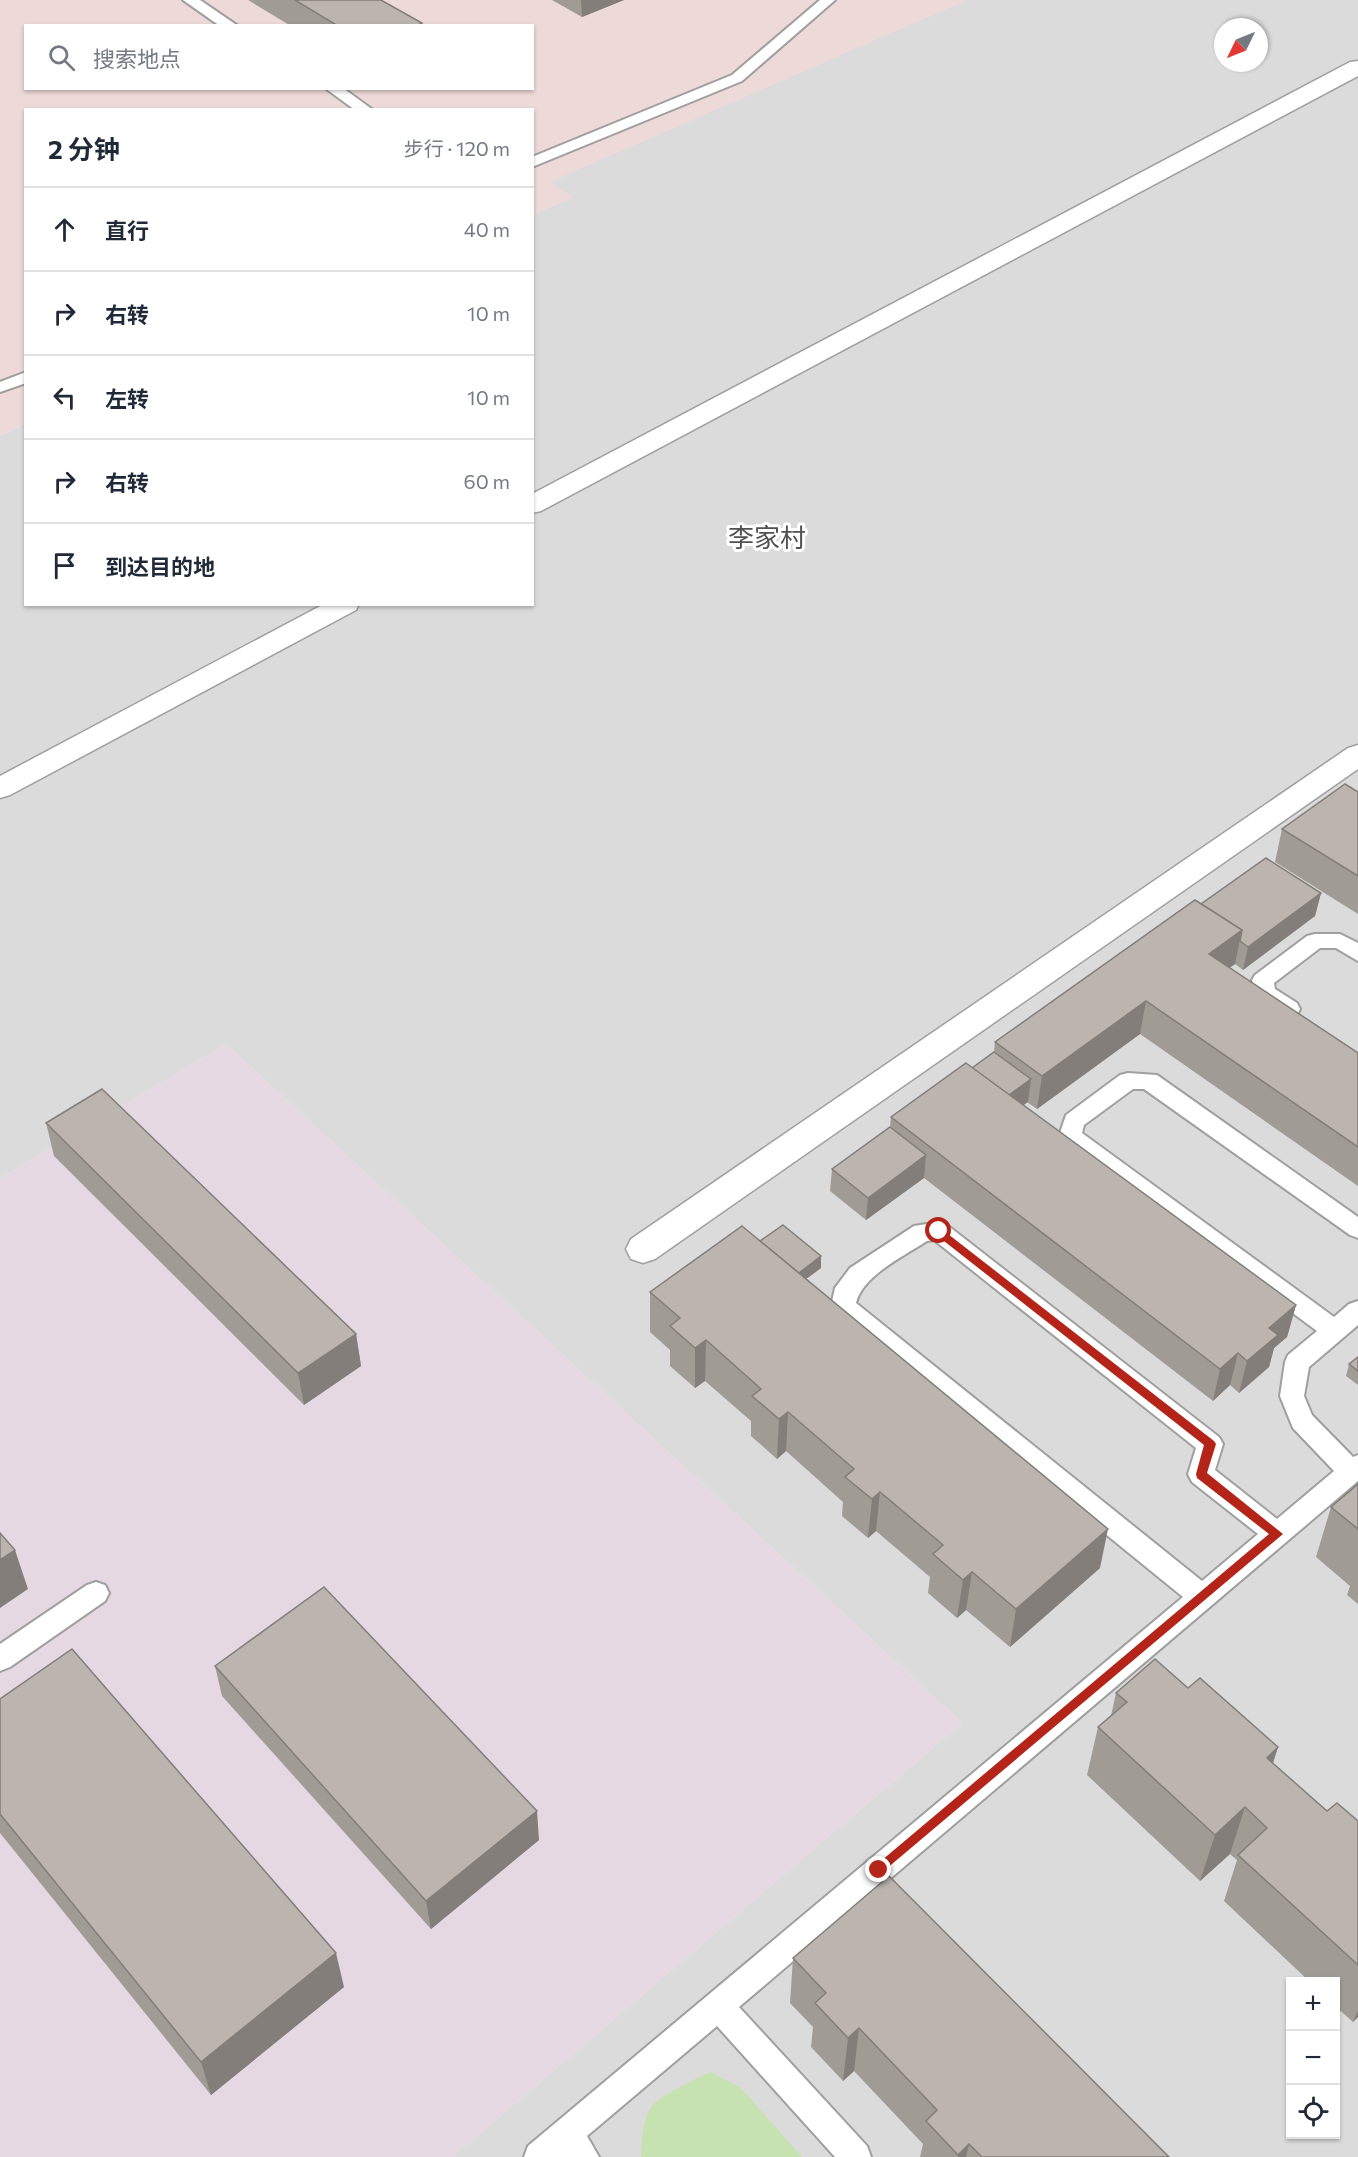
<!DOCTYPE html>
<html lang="zh">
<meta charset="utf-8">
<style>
:root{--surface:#fff;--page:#f6f6f7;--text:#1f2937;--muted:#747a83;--line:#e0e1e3}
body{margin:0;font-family:Commissioner,"Noto Sans SC",sans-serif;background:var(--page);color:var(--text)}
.controls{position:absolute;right:18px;bottom:18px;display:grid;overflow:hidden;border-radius:0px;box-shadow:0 2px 4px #0004}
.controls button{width:54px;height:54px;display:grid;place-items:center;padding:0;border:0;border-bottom:2px solid var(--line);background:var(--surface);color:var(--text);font:30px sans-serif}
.compass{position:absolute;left:1214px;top:18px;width:54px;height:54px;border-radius:50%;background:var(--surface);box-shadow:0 2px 4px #0004;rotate:227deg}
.stop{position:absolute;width:18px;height:18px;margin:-14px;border:4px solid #b42418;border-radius:50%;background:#fff}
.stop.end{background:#b42418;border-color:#fff;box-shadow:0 2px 6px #0008}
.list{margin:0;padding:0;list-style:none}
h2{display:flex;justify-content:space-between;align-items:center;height:78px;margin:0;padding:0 24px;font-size:26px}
h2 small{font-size:20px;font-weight:400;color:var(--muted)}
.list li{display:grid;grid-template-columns:39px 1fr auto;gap:18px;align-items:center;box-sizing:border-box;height:84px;padding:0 24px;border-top:2px solid var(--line)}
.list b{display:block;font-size:22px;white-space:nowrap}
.list em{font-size:20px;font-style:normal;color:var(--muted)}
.icon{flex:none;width:33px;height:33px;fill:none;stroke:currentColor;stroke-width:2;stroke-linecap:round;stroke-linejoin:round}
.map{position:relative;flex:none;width:1358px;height:2157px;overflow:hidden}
.search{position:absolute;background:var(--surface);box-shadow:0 2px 4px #0004;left:24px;top:24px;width:510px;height:66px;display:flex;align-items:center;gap:15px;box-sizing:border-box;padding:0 21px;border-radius:0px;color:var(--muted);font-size:22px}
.panel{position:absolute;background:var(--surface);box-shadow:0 2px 4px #0004;left:24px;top:108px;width:510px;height:498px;border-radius:0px}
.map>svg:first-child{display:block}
.residential{fill:#dcdbdb;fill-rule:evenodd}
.commercial{fill:#edd9d7;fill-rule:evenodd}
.industrial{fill:#e6d8e2}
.grass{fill:#c6e2b1}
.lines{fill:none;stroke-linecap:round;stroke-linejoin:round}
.service-casing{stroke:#9f9f9f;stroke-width:4}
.minor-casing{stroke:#9f9f9f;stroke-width:3}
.service{fill:#fff;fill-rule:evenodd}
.minor{fill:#fff;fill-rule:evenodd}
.wall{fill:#a19b96}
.shaded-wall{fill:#837e7a}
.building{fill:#bbb4af;stroke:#837e7a;stroke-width:1.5}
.route{fill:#b42418}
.labels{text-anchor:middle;stroke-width:6;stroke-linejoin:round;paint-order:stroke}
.quarter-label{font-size:26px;fill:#515151;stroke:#fff}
</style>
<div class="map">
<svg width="1358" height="2157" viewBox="0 0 1358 2157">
<rect width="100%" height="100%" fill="#eeece6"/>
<path class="residential" d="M 963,0 L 1358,0 L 1358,2157 L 452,2157 L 962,1723 L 226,1044 L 0,1179 L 0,433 L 2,435 L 25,424 L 26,604 L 532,604 L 533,215 L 572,197 L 549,182 ZM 1223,27 L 1259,27 L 1259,63 L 1223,63 ZM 1290,1982 L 1336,1982 L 1336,2134 L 1290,2134 Z"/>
<path class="commercial" d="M 0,0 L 963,0 L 965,1 L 550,182 L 573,197 L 533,215 L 532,110 L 26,110 L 25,424 L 2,435 L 0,433 ZM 26,26 L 532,26 L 532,88 L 26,88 Z"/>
<path class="industrial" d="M 226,1044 L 962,1723 L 452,2157 L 0,2157 L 0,1179 Z"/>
<path class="grass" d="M 710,2072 L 740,2087 L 802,2157 L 641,2157 C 642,2141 642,2120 652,2106 C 661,2095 696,2079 710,2072 Z"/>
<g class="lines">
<g class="service-casing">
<g id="service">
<path d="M 183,0 L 200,0 L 238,26 L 220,26 Z"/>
<path d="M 820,0 L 835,0 L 742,81 L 532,167 L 532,157 L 732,75 Z"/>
<path d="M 325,88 L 343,88 L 373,110 L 355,110 Z"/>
<path d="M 26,372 L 26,383 L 0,392 L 0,382 Z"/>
<path d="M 1315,934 L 1340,934 L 1358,943 L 1358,961 L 1336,948 L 1320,948 L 1274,983 L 1275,989 L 1297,1003 L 1300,1009 L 1297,1015 C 1281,1019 1270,1007 1257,998 L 1252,980 L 1255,975 L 1307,936 Z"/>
<path d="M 1128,1073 L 1157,1075 L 1358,1217 L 1358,1238 L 1350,1235 L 1144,1089 L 1133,1089 L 1084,1125 L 1082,1133 L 1334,1317 L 1349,1304 L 1358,1301 L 1358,1325 L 1309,1367 L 1304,1396 L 1312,1415 L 1353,1457 L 1358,1455 L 1358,1481 L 739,2007 L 867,2146 L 871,2157 L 835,2157 L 717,2026 L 587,2136 L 599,2157 L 524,2157 L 528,2146 L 1183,1597 L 834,1313 L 831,1306 L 835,1288 L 850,1268 L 914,1226 L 939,1222 L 947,1225 L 1219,1437 L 1223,1444 L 1215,1470 L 1277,1519 L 1334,1471 L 1293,1428 L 1280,1396 L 1285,1362 L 1288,1355 L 1317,1331 L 1062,1142 L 1059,1136 L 1066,1115 L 1120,1075 ZM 934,1240 L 1196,1448 L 1188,1474 L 1192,1482 L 1258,1534 L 1202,1581 L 856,1303 C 862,1276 904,1256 927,1241 Z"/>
<path d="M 96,1582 L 105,1585 L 109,1593 L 105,1601 L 10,1667 L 0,1671 L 0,1644 L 87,1585 Z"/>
</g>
</g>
<g class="minor-casing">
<g id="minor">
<path d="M 1358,61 L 1358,76 L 541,511 L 532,513 L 532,494 L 1350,62 Z"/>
<path d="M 324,604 L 359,604 L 356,610 L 10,795 L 0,798 L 0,776 Z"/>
<path d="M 1358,745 L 1358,769 L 655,1259 L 643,1263 L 631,1259 L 626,1249 L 631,1239 L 1348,748 Z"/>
</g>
</g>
<use href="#service" class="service"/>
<use href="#minor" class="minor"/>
</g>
<g class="wall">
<path d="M 248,0 L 381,0 L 422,23 L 422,26 L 291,26 Z"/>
<path d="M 552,0 L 624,0 L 582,17 Z"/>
<path d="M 1358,792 L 1358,914 L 1275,862 L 1282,829 Z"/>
<path d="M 1321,893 L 1315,916 L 1243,970 L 1235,964 L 1229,968 L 1358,1053 L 1358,1186 L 1140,1034 L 1037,1109 L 1027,1102 L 1023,1105 L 1296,1305 L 1287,1337 L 1274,1348 L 1269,1367 L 1239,1393 L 1230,1385 L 1213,1401 L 924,1178 L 866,1220 L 830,1191 L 832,1169 L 890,1127 L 891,1117 L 972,1068 L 994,1052 L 995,1042 L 1201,904 Z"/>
<path d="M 46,1123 L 356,1334 L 361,1366 L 304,1405 L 54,1156 Z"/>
<path d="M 821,1256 L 821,1268 L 806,1279 L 1100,1568 L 1010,1647 L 966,1610 L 957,1618 L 928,1593 L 930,1577 L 876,1531 L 868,1538 L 842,1516 L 843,1502 L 786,1451 L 777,1459 L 751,1436 L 751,1421 L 705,1381 L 695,1388 L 670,1366 L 670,1350 L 650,1332 L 650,1292 Z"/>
<path d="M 1358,1357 L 1358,1385 L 1346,1376 L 1349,1364 Z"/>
<path d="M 1358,1481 L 1358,1604 L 1347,1595 L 1350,1586 L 1316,1557 L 1331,1507 L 1357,1485 Z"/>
<path d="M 215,1666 L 539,1840 L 431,1929 L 222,1696 Z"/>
<path d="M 1188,1688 L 1278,1747 L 1273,1763 L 1327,1811 L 1358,1821 L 1358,2017 L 1353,2022 L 1335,2006 L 1335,1982 L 1310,1982 L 1224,1901 L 1237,1860 L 1230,1854 L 1200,1881 L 1087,1775 L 1098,1727 L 1111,1716 L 1116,1693 Z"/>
<path d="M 0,1699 L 344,1987 L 211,2095 L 0,1833 Z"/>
<path d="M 793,1958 L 1169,2157 L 920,2157 L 923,2144 L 854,2071 L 843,2081 L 811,2047 L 813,2027 L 790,2003 Z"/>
</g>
<g class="shaded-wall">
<path d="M 581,0 L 624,0 L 582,17 Z"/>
<path d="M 1321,893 L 1315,916 L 1243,970 L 1248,947 Z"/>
<path d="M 1242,930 L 1235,964 L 1203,987 L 1209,954 Z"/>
<path d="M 1146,1001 L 1140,1034 L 1037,1109 L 1042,1076 Z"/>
<path d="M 1031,1079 L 1028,1102 L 999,1123 L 1002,1100 Z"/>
<path d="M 926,1155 L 924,1178 L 866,1220 L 868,1198 Z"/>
<path d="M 821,1256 L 821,1268 L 779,1299 L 779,1287 Z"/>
<path d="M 1296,1305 L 1287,1337 L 1274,1348 L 1269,1367 L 1239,1393 L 1247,1361 L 1269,1328 Z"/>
<path d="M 356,1334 L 361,1366 L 304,1405 L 298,1373 Z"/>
<path d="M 706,1340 L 705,1381 L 695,1388 L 695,1348 Z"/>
<path d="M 1238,1353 L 1230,1385 L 1213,1401 L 1220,1369 Z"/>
<path d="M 788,1412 L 786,1451 L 777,1459 L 779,1419 Z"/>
<path d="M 880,1492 L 876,1531 L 868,1538 L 872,1499 Z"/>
<path d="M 1108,1529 L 1100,1568 L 1010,1647 L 1016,1609 Z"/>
<path d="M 15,1550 L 28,1589 L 0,1608 L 0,1560 Z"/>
<path d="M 972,1572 L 966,1610 L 957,1618 L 963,1580 Z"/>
<path d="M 1278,1747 L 1263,1794 L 1267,1758 Z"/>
<path d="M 1245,1807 L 1230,1854 L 1200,1881 L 1215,1835 Z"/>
<path d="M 537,1811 L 539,1840 L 431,1929 L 426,1901 Z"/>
<path d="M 336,1953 L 344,1987 L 211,2095 L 201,2062 Z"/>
<path d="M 1358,2011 L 1358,2017 L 1353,2022 Z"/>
<path d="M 859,2028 L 854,2071 L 843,2081 L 848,2038 Z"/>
<path d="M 969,2144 L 966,2157 L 958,2157 L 958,2155 Z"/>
</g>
<g class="building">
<path d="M 295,0 L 381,0 L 422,23 L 417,26 L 338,26 Z"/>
<path d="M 1345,784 L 1358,792 L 1358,876 L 1282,829 Z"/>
<path d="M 1266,858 L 1321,893 L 1248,947 L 1240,941 L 1242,930 L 1201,904 Z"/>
<path d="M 1195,900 L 1242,930 L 1209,954 L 1358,1053 L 1358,1147 L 1146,1001 L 1042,1076 L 995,1042 Z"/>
<path d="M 994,1052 L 1031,1079 L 1009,1095 L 972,1068 Z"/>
<path d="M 966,1063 L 1296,1305 L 1269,1328 L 1278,1335 L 1247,1361 L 1238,1353 L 1220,1369 L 891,1117 Z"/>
<path d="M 102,1089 L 356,1334 L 298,1373 L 46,1123 Z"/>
<path d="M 890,1127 L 926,1155 L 868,1198 L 832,1169 Z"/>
<path d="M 783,1225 L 821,1256 L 799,1273 L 760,1241 Z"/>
<path d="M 742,1226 L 1108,1529 L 1016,1609 L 972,1572 L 963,1580 L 933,1554 L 943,1545 L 880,1492 L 872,1499 L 845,1477 L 854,1469 L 788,1412 L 779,1419 L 752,1396 L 761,1389 L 706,1340 L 695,1348 L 670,1326 L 680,1318 L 650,1292 Z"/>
<path d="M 1358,1357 L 1358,1371 L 1349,1364 Z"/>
<path d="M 1358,1484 L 1358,1529 L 1331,1507 Z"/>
<path d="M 0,1533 L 15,1550 L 0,1560 Z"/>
<path d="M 324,1587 L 537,1811 L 426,1901 L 215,1666 Z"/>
<path d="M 72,1649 L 336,1953 L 201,2062 L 0,1814 L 0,1699 Z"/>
<path d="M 1155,1659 L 1188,1688 L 1200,1678 L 1278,1747 L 1267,1758 L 1327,1811 L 1337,1803 L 1358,1821 L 1358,1965 L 1238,1855 L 1267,1828 L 1245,1807 L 1215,1835 L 1098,1727 L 1127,1702 L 1116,1693 Z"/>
<path d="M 889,1876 L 1169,2157 L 982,2157 L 969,2144 L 958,2155 L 926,2121 L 937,2110 L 859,2028 L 848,2038 L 815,2003 L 826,1993 L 793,1958 Z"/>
</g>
<path class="route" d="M 939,1227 L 1214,1441 L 1216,1444 L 1207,1473 L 1283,1534 L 879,1875 L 875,1874 L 873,1870 L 875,1866 L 1269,1534 L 1197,1478 L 1196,1474 L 1204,1445 L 935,1234 L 935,1228 Z"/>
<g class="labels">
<g class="quarter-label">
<text x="767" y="547">李家村</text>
</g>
</g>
</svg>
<div class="controls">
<button>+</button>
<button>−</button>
<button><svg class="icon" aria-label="locate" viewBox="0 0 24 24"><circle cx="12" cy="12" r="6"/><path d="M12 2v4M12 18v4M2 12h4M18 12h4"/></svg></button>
</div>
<svg class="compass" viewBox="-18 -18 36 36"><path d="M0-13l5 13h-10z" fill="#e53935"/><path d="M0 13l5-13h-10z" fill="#747a83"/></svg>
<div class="stop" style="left:939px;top:1231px"></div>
<div class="stop end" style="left:879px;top:1870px"></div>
<div class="search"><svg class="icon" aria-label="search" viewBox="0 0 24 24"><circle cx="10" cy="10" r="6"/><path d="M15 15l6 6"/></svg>搜索地点</div>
<section class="panel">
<h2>2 分钟<small>步行 · 120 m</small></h2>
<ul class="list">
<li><svg class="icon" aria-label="ahead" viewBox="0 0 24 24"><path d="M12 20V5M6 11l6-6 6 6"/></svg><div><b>直行</b></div><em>40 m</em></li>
<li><svg class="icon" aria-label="right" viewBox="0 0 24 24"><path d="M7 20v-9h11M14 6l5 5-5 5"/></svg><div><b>右转</b></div><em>10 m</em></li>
<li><svg class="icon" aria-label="left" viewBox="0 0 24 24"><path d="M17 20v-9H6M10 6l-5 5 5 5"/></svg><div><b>左转</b></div><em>10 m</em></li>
<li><svg class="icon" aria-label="right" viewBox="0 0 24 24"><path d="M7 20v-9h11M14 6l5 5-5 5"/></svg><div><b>右转</b></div><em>60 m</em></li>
<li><svg class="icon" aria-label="arrive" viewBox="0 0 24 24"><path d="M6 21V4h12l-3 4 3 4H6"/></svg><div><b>到达目的地</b></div></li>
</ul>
</section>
</div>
